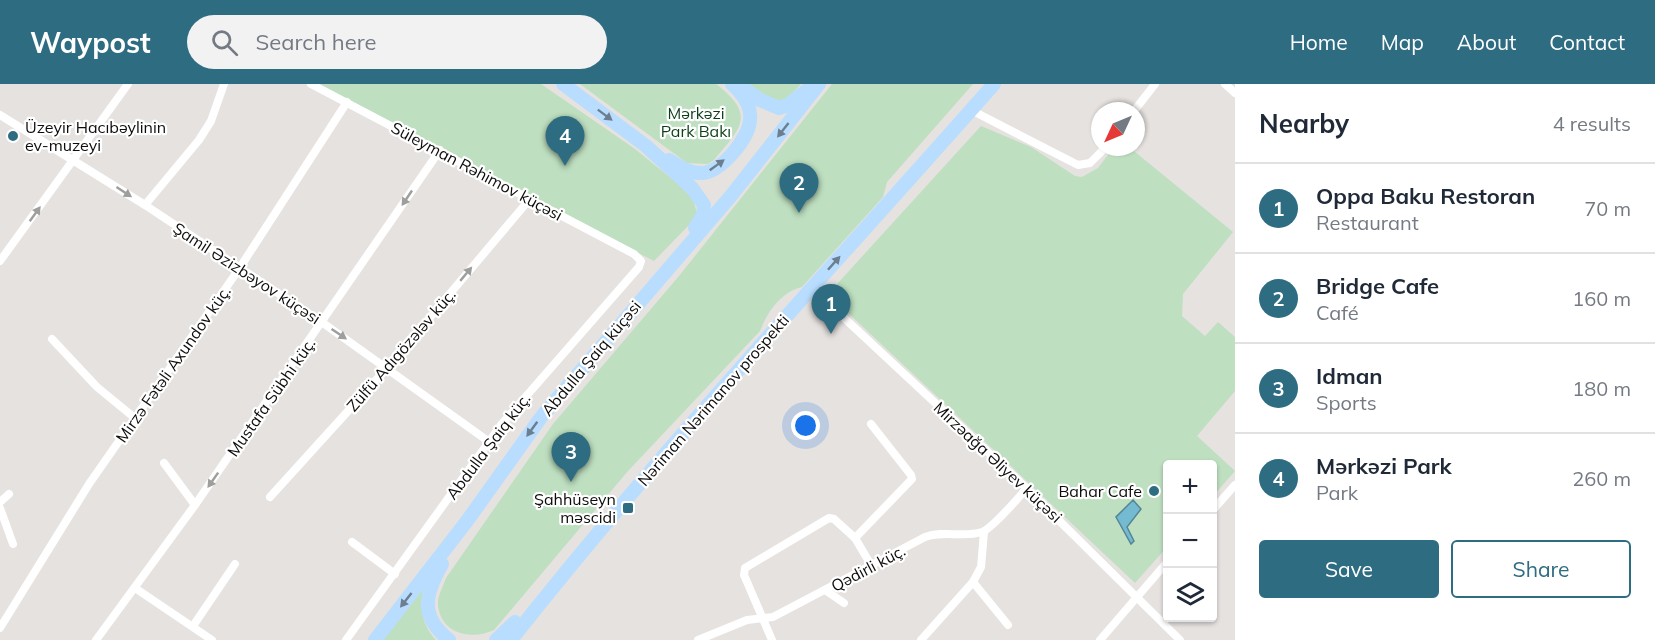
<!DOCTYPE html>
<meta charset="utf-8">
<style>
:root{--surface:#fff;--page:#f2f2f3;--text:#1f2937;--muted:#747a83;--line:#e0e1e3;--accent:#2d6c81}
body{margin:0;font-family:Mulish,sans-serif;background:var(--page);color:var(--text)}
.controls{position:absolute;right:18px;bottom:18px;display:grid;overflow:hidden;border-radius:6px;box-shadow:0 2px 4px #0004}
.controls button{width:54px;height:54px;display:grid;place-items:center;padding:0;border:0;border-bottom:2px solid var(--line);background:var(--surface);color:var(--text);font:30px sans-serif}
.compass{position:absolute;left:1091px;top:18px;width:54px;height:54px;border-radius:50%;background:var(--surface);box-shadow:0 2px 4px #0004;rotate:226deg}
.you{position:absolute;left:806px;top:342px;width:21px;height:21px;margin:-15px;border:4px solid #fff;border-radius:50%;background:#1a73e8;box-shadow:0 0 0 9px #1a73e833}
.badge{display:grid;place-items:center;width:39px;height:39px;border-radius:50%;background:var(--accent);color:#fff;font-size:20px;font-weight:700}
.pin{position:absolute;translate:-50% -50px;filter:drop-shadow(0 2px 3px #0008)}
.pin::after{content:'';position:absolute;top:32px;width:21px;height:18px;background:inherit;clip-path:polygon(0 0,100% 0,50% 100%)}
.list{margin:0;padding:0;list-style:none}
h2{display:flex;justify-content:space-between;align-items:center;height:78px;margin:0;padding:0 24px;font-size:26px}
h2 small{font-size:20px;font-weight:400;color:var(--muted)}
.list li{display:grid;grid-template-columns:39px 1fr auto;gap:18px;align-items:center;box-sizing:border-box;height:90px;padding:0 24px;border-top:2px solid var(--line)}
.list b{display:block;font-size:22px;white-space:nowrap}
.list p{margin:0;font-size:20px;white-space:nowrap;color:var(--muted)}
.list em{font-size:20px;font-style:normal;color:var(--muted)}
.actions{display:flex;gap:12px;padding:18px 24px}
.actions a{flex:1;padding:14px 0;border:2px solid var(--accent);border-radius:6px;text-align:center;font-size:21px;color:var(--accent)}
.actions .main{background:var(--accent);color:#fff}
.icon{flex:none;width:33px;height:33px;fill:none;stroke:currentColor;stroke-width:2;stroke-linecap:round;stroke-linejoin:round}
.map{position:relative;flex:none;width:1235px;height:556px;overflow:hidden}
header{display:flex;align-items:center;gap:36px;box-sizing:border-box;height:84px;padding:0 30px;background:var(--accent);color:#fff}
header strong{font-size:28px}
nav{display:flex;gap:33px;margin-inline-start:auto;font-size:21px}
.search{width:420px;height:54px;background:var(--page);display:flex;align-items:center;gap:15px;box-sizing:border-box;padding:0 21px;border-radius:33px;color:var(--muted);font-size:22px}
main{display:flex}
aside{flex:1;background:var(--surface)}
.map>svg:first-child{display:block}
.green{fill:#bedfc0}
.water{fill:#74bad1;stroke:#558696;stroke-width:1.5}
.lines{fill:none;stroke-linecap:round;stroke-linejoin:round}
.street{stroke:#fff;stroke-width:8}
.primary{stroke:#b9ddfe;stroke-width:14}
.oneway{fill:#6c7f91}
.oneway2{fill:#9e9e9d}
.poi-dot{fill:#2d6c81;stroke:#fff;stroke-width:2}
.labels{text-anchor:middle;stroke-width:4.5;stroke-linejoin:round;paint-order:stroke}
.park-label{font-size:16px;fill:#0c3f16;stroke:#fff}
.poi-label{font-size:16px;fill:#0d0c0b;stroke:#fff;text-anchor:end}
.street-label{font-size:16px;fill:#0d0c0b;stroke:#fff}
</style>
<header>
<strong>Waypost</strong>
<div class="search"><svg class="icon" aria-label="search" viewBox="0 0 24 24"><circle cx="10" cy="10" r="6"/><path d="M15 15l6 6"/></svg>Search here</div>
<nav><a>Home</a><a>Map</a><a>About</a><a>Contact</a></nav>
</header>
<main>
<div class="map">
<svg width="1235" height="556" viewBox="0 0 1235 556">
<rect width="100%" height="100%" fill="#e6e2e0"/>
<g class="green">
<path d="M 317,0 L 541,0 L 635,65 L 677,99 L 693,115 L 697,129 L 689,141 L 654,177 C 541,119 431,56 317,0 Z"/>
<path d="M 580,0 L 716,0 C 756,31 742,43 714,76 L 708,80 L 687,79 Z"/>
<path d="M 749,0 L 801,0 L 786,16 L 775,18 Z"/>
<path d="M 832,0 L 973,0 L 887,98 L 883,113 L 802,203 C 781,208 768,227 760,247 L 628,387 L 494,546 C 472,556 442,551 438,522 C 437,512 443,503 446,494 L 553,340 L 679,192 Z"/>
<path d="M 981,42 L 1031,63 L 1075,92 L 1082,93 L 1098,84 L 1114,63 L 1129,63 L 1233,148 L 1183,210 L 1182,232 L 1205,252 L 1218,238 L 1235,253 L 1235,307 L 1197,352 L 1235,387 L 1213,412 L 1212,380 L 1168,380 L 1167,463 L 1135,499 L 828,210 Z"/>
<path d="M 423,505 C 420,525 422,541 436,556 L 383,556 Z"/>
</g>
<path class="water" d="M 1133,416 L 1141,425 L 1127,443 L 1134,457 L 1131,460 L 1116,433 Z"/>
<g class="lines">
<g class="street">
<path d="M 311,0 L 634,170 L 641,177 L 639,183 L 501,341 L 346,556"/>
<path d="M 1225,0 L 1235,9"/>
<path d="M 971,26 L 1078,81 L 1090,79 L 1106,63"/>
<path d="M 1134,27 L 1155,0"/>
<path d="M 0,31 L 145,121 L 323,239 L 488,357"/>
<path d="M 145,121 L 199,56 L 211,37 L 224,0"/>
<path d="M 0,177 L 128,0"/>
<path d="M 812,204 L 1020,398 L 1180,556"/>
<path d="M 52,255 L 97,303 L 136,335"/>
<path d="M 164,379 L 195,421"/>
<path d="M 270,413 L 388,283 L 529,116"/>
<path d="M 0,418 L 9,410"/>
<path d="M 0,424 L 13,460"/>
<path d="M 1212,427 L 1235,401"/>
<path d="M 352,458 L 395,490"/>
<path d="M 871,481 L 855,454 L 912,395 L 911,391 L 871,340"/>
<path d="M 973,498 L 1008,541"/>
<path d="M 135,504 L 212,556"/>
<path d="M 825,506 L 844,519"/>
<path d="M 193,542 L 235,480"/>
<path d="M 0,544 L 89,400 L 239,185 L 347,18"/>
<path d="M 96,556 L 195,421 L 440,66"/>
<path d="M 698,556 L 747,536 L 773,533 L 925,453 C 944,446 964,454 982,448 C 993,444 1018,414 1027,404"/>
<path d="M 772,556 L 744,491 L 745,484 L 829,434 L 834,435 L 855,454"/>
<path d="M 921,556 L 973,498 L 981,483 L 984,448"/>
<path d="M 1100,556 L 1168,477"/>
</g>
<g class="primary">
<path d="M 563,0 L 646,62 L 692,104 L 704,121 L 703,131 L 695,144"/>
<path d="M 739,1 L 760,16 L 779,24 L 788,21 L 807,6"/>
<path d="M 669,76 C 679,82 690,90 703,89 C 722,87 749,54 750,36 C 752,21 742,9 732,0"/>
<path d="M 442,480 C 425,510 419,532 449,556"/>
<path d="M 375,556 L 467,437 L 542,332 L 730,113 L 819,0"/>
<path d="M 496,556 L 515,538"/>
<path d="M 511,556 C 663,363 832,184 994,0"/>
</g>
</g>
<defs><path id="oneway-solid" d="M-6-.8H1V-3.2L6.5 0L1 3.2V.8H-6Z" transform="scale(1.5)"/></defs>
<g class="oneway">
<use href="#oneway-solid" transform="translate(605 31) rotate(37)"/>
<use href="#oneway-solid" transform="translate(783 46) rotate(128)"/>
<use href="#oneway-solid" transform="translate(717 81) rotate(-36)"/>
<use href="#oneway-solid" transform="translate(834 179) rotate(-48)"/>
<use href="#oneway-solid" transform="translate(532 345) rotate(126)"/>
<use href="#oneway-solid" transform="translate(406 516) rotate(128)"/>
</g>
<g class="oneway2">
<use href="#oneway-solid" transform="translate(124 108) rotate(33)"/>
<use href="#oneway-solid" transform="translate(407 114) rotate(124)"/>
<use href="#oneway-solid" transform="translate(35 130) rotate(-54)"/>
<use href="#oneway-solid" transform="translate(466 190) rotate(-50)"/>
<use href="#oneway-solid" transform="translate(339 250) rotate(34)"/>
<use href="#oneway-solid" transform="translate(213 396) rotate(125)"/>
</g>
<g class="poi-dot">
<circle cx="13" cy="52" r="6"/>
<circle cx="1154" cy="407" r="6"/>
<rect x="622" y="418" width="12" height="12" rx="3"/>
</g>
<g class="labels">
<g class="park-label">
<text x="696" y="35">Mərkəzi<tspan x="696" dy="18">Park Bakı</tspan></text>
</g>
<g class="poi-label">
<text x="25" y="49" text-anchor="start">Üzeyir Hacıbəylinin<tspan x="25" dy="18">ev-muzeyi</tspan></text>
<text x="1142" y="413">Bahar Cafe</text>
<text x="616" y="421">Şahhüseyn<tspan x="616" dy="18">məscidi</tspan></text>
</g>
<g class="street-label">
<text transform="translate(477 87) rotate(28)" y="6">Süleyman Rəhimov küçəsi</text>
<text transform="translate(247 189) rotate(33)" y="6">Şamil Əzizbəyov küçəsi</text>
<text transform="translate(401 266) rotate(-49)" y="6">Zülfü Adıgözələv küç.</text>
<text transform="translate(591 274) rotate(-50)" y="6">Abdulla Şaiq küçəsi</text>
<text transform="translate(173 280) rotate(-55)" y="6">Mirzə Fətəli Axundov küç.</text>
<text transform="translate(271 313) rotate(-55)" y="6">Mustafa Sübhi küç.</text>
<text transform="translate(713 316) rotate(-49)" y="6">Nəriman Nərimanov prospekti</text>
<text transform="translate(488 362) rotate(-53)" y="6">Abdulla Şaiq küç.</text>
<text transform="translate(998 378) rotate(43)" y="6">Mirzəağa Əliyev küçəsi</text>
<text transform="translate(868 484) rotate(-28)" y="6">Qədirli küç.</text>
</g>
</g>
</svg>
<div class="controls">
<button>+</button>
<button>−</button>
<button><svg class="icon" aria-label="layers" viewBox="0 0 24 24"><path d="M12 4l9 5-9 5-9-5zM3 14l9 5 9-5"/></svg></button>
</div>
<svg class="compass" viewBox="-18 -18 36 36"><path d="M0-13l5 13h-10z" fill="#e53935"/><path d="M0 13l5-13h-10z" fill="#747a83"/></svg>
<div class="you"></div>
<div class="pin badge" style="left:831px;top:250px">1</div>
<div class="pin badge" style="left:799px;top:129px">2</div>
<div class="pin badge" style="left:571px;top:398px">3</div>
<div class="pin badge" style="left:565px;top:82px">4</div>
</div>
<aside>
<h2>Nearby<small>4 results</small></h2>
<ul class="list">
<li><span class="badge">1</span><div><b>Oppa Baku Restoran</b><p>Restaurant</p></div><em>70 m</em></li>
<li><span class="badge">2</span><div><b>Bridge Cafe</b><p>Café</p></div><em>160 m</em></li>
<li><span class="badge">3</span><div><b>Idman</b><p>Sports</p></div><em>180 m</em></li>
<li><span class="badge">4</span><div><b>Mərkəzi Park</b><p>Park</p></div><em>260 m</em></li>
</ul>
<div class="actions"><a class="main">Save</a><a>Share</a></div>
</aside>
</main>
